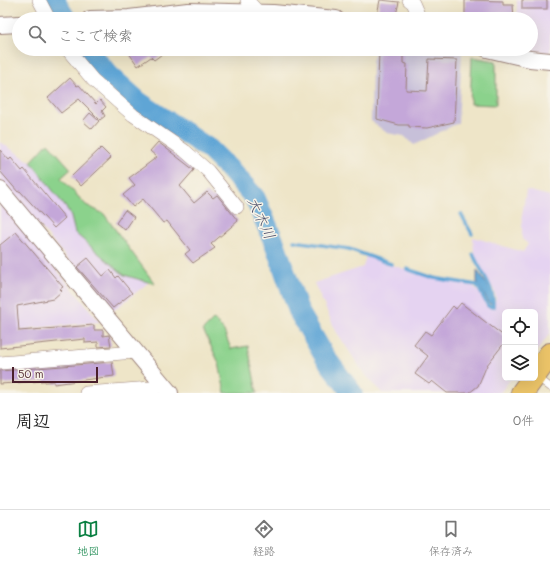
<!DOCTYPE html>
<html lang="ja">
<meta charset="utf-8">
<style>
:root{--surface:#fff;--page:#f2f2f2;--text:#222;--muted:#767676;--line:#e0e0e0;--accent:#0b8043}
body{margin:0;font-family:Mali,"Klee One",sans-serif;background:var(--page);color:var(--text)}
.controls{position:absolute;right:12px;bottom:12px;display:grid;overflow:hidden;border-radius:6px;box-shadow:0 4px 16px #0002}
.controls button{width:36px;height:36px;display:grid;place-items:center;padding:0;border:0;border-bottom:1px solid var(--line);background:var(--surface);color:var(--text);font:20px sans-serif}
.scale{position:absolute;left:12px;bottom:10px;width:86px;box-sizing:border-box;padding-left:4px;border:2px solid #4a1f2b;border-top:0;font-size:11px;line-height:14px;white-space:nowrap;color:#4a1f2b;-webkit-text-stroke:3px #f7f3e8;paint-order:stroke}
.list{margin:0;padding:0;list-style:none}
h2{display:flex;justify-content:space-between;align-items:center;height:52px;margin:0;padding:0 16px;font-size:17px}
h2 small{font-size:13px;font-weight:400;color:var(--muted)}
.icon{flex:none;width:22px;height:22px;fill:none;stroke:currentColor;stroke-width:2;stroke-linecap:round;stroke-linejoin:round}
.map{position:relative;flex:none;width:550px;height:393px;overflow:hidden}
.search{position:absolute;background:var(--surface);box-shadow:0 4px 16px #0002;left:12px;right:12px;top:12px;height:44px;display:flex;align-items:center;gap:10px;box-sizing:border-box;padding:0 14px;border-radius:22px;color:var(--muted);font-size:15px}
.sheet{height:116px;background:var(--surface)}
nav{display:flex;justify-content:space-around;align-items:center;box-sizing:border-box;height:56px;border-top:1px solid var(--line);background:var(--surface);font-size:11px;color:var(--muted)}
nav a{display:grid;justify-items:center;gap:2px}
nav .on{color:var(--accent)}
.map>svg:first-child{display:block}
.built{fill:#e5d3f1}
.industrial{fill:#c7c0d9}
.green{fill:#8bd28c;stroke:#6a785c}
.water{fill:#5fa5d5;stroke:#546280}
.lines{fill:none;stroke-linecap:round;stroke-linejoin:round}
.stream{stroke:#5fa5d5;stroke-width:3.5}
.river{stroke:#5fa5d5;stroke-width:21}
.building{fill:#c4a7d9}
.service-casing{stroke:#9c827a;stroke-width:8}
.minor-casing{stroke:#9c827a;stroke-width:14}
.tertiary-casing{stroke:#9c827a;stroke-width:18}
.trunk-casing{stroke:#9c827a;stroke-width:24}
.service{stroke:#fff;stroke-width:7}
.minor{stroke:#fff;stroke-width:13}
.tertiary{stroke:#fff;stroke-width:16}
.trunk{stroke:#edc569;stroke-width:22}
.labels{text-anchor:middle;stroke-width:3;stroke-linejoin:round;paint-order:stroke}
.water-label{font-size:15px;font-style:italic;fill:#52556f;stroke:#f7f3e8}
</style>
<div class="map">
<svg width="550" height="393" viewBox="0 0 550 393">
<rect width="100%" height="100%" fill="#f7f3e8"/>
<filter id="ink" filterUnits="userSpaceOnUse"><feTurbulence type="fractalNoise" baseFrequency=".025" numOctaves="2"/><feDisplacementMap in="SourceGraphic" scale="8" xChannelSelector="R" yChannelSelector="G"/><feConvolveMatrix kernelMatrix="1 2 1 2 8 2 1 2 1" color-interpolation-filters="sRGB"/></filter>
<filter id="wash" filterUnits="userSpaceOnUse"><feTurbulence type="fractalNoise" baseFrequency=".012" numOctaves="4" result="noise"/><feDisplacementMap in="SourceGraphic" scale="16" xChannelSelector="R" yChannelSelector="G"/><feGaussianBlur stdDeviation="0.9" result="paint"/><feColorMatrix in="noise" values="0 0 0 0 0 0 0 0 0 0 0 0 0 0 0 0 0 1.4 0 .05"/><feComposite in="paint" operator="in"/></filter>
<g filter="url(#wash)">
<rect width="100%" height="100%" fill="#eee5c8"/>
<g class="built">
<path d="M 517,0 L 550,0 L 550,53 L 522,49 L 531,49 L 531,19 L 517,19 Z"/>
<path d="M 0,142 L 31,162 L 70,213 L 75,233 L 124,275 L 149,282 L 112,312 L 0,179 Z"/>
<path d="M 526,190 L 550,196 L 550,333 L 535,354 L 535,312 L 505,312 L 505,378 L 514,378 L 510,380 L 500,393 L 382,393 L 363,372 L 336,331 L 314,283 L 363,267 L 366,256 L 434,279 L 473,286 L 481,294 L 488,307 L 493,309 L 496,298 L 494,290 L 480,267 L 474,254 L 473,237 L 523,252 L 528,244 L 522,239 L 522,216 Z"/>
<path d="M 0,201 L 100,322 L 0,331 Z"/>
</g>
<path class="industrial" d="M 376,49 L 444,49 L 462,53 L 458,123 L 414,145 L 404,136 L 387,133 L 371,121 L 372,61 Z"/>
<g class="green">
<path d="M 472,57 L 496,61 L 496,105 L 470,104 Z"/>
<path d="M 48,143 L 71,169 L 61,178 L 86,205 L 104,214 L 155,284 L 124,275 L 75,233 L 70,213 L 31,162 Z"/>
<path d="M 214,319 L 224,331 L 231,349 L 248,346 L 257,393 L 225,393 L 219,363 L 203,330 Z"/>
</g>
<path class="water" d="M 477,270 L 492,292 L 493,305 L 489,303 L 477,283 Z"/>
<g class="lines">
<g class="stream">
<path d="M 461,214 L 472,234"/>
<path d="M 294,241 L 349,249 L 391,264"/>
<path d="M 407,269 L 434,278 L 477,285 L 488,306 L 493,307 C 495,286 481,273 473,254"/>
</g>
<g class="river">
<path d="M 54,0 L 66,19"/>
<path d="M 87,49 L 109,75 L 139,102 L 209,149 L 233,173 L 255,198 L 275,244 L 299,312 L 325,357 L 352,393"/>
</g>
</g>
<g id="blocks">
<g class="building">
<path d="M 380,0 L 399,2 L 395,19 L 377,15 Z"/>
<path d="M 465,0 L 503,1 L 503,5 L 513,5 L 514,19 L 465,19 Z"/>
<rect x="522" y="0" width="25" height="9"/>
<path d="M 126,49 L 169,49 L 154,60 L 151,57 L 138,66 Z"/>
<path d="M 379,49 L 403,49 L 403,63 L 407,64 L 406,90 L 427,91 L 429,59 L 457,60 L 454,122 L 427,128 L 409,127 L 409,125 L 399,125 L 377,119 Z"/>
<path d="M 70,78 L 77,86 L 79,85 L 96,104 L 100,100 L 106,107 L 102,111 L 105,116 L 100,120 L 79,99 L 61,113 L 48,98 Z"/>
<path d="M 90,113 L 99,121 L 92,129 L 83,121 Z"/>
<path d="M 158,142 L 194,170 L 180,186 L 194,203 L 207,192 L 213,198 L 217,195 L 238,221 L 211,244 L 215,248 L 193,263 L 185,254 L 190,250 L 167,221 L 163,223 L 143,199 L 133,207 L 123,195 L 135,185 L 129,178 L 157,157 L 150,151 Z"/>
<path d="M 101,148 L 111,158 L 81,186 L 72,176 Z"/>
<path d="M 0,150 L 9,160 L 11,158 L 22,171 L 24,169 L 65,218 L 54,228 L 20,191 L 18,192 L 0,171 Z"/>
<path d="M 125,210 L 134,217 L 125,230 L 116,223 Z"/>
<path d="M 16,232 L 63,287 L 60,289 L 62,291 L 53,299 L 17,306 L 19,331 L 94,325 L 94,330 L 103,330 L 103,336 L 109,335 L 111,346 L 98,347 L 98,342 L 85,343 L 85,339 L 0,348 L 0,245 Z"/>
<path d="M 88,258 L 103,276 L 110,270 L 116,278 L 118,276 L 132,293 L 113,308 L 77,267 Z"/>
<path d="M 461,303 L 505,337 L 505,342 L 487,365 L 478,386 L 469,393 L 447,393 L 432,381 L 429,384 L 415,374 L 428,356 L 414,345 L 425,331 L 431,335 L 453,306 L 456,309 Z"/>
<path d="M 112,362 L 114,376 L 54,384 L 54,381 L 45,382 L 45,381 L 0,384 L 0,371 Z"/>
</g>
</g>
</g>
<g filter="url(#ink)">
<use href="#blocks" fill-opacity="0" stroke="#9c827a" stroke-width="1"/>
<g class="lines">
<g class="service-casing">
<path id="service" d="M 537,377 L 550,387"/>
</g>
<g class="minor-casing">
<g id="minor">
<path d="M 39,0 L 49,19"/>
<path d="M 247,0 L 258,12"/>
<path d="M 409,0 L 413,3 L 420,19"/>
<path d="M 67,49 L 93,80 L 133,115 L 185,151 L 208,171 L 237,207"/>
<path d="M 0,363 L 135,352"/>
<path d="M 86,393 L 164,387"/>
</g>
</g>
<g class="tertiary-casing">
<g id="tertiary">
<path d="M 90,19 L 129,18 L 188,11 L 273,13 L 336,19"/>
<path d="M 0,25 L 19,24"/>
<path d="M 487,49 L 530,59 L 550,61"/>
<path d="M 0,190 L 170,393"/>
</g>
</g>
<g class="trunk-casing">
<g id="trunk">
<path d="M 535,375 L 550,354"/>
<path d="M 522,393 L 533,378"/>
</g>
</g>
<use href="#service" class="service"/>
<use href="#minor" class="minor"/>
<use href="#tertiary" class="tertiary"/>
<use href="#trunk" class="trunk"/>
</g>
</g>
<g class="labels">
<g class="water-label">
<text transform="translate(261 218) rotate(65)" y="5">大木川</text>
</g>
</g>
</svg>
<div class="controls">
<button><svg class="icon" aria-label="locate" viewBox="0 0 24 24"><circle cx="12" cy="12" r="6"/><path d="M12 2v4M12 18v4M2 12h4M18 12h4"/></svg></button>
<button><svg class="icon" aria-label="layers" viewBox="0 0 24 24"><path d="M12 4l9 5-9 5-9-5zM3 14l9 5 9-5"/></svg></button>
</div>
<div class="scale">50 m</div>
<div class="search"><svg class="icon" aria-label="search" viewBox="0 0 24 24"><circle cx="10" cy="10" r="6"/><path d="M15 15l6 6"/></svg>ここで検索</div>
</div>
<section class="sheet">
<h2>周辺<small>0件</small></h2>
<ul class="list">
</ul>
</section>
<nav>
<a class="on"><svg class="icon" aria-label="map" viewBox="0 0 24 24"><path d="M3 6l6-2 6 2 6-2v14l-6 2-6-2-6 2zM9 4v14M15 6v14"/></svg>地図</a>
<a><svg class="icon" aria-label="directions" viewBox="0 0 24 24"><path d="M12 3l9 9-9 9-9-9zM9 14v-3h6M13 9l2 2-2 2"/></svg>経路</a>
<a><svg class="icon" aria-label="saved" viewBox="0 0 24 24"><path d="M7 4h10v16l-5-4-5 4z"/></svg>保存済み</a>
</nav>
